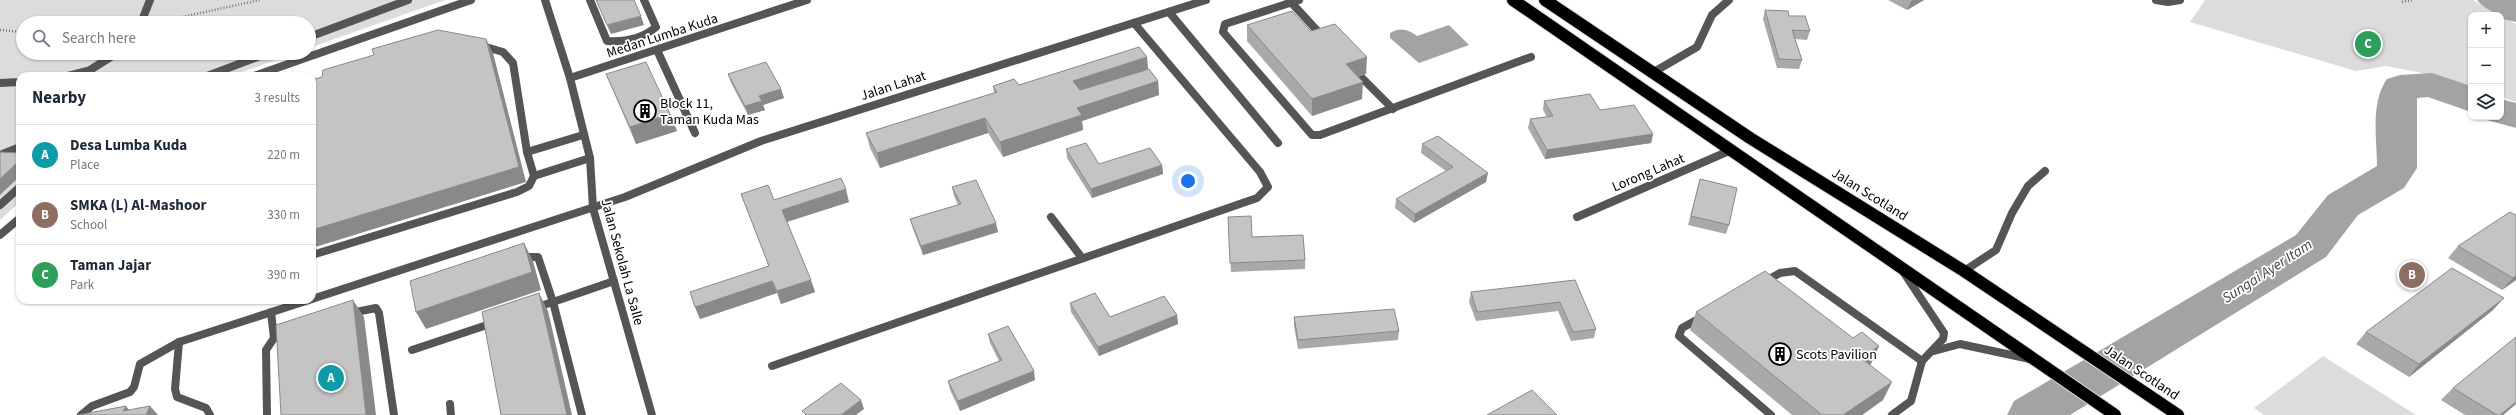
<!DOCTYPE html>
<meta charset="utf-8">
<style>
:root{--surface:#fff;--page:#f6f6f7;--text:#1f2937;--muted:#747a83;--line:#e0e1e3;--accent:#1a73e8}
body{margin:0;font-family:"Source Sans 3",sans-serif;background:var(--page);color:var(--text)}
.controls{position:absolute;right:12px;top:12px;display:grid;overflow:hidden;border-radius:8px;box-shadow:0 1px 3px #0004}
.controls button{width:36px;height:36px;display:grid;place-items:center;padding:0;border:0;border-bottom:1px solid var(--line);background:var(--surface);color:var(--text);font:20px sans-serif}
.you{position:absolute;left:1188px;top:181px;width:14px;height:14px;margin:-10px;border:3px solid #fff;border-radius:50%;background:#1a73e8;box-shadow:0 0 0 6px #1a73e833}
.badge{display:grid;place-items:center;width:26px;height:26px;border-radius:50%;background:var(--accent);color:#fff;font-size:13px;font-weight:700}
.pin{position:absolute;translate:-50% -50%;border:2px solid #fff;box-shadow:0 1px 4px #0006}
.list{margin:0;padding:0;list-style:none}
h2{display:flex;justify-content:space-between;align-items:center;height:52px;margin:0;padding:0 16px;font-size:17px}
h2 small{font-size:13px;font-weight:400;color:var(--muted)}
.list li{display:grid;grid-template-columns:26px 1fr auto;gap:12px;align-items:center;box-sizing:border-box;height:60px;padding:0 16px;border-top:1px solid var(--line)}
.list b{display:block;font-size:15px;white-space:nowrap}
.list p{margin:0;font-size:13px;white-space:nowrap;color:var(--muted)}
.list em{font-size:13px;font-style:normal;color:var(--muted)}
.icon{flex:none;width:22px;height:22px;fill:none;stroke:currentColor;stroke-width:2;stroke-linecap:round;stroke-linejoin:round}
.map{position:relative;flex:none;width:2516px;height:415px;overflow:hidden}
.search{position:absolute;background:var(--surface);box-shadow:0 1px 3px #0004;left:16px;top:16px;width:300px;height:44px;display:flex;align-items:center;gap:10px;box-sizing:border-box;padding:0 14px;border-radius:22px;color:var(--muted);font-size:15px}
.panel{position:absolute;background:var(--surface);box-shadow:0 1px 3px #0004;left:16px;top:72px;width:300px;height:232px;border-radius:12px}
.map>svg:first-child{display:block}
.green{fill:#dcdcdc}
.water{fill:#a3a3a3}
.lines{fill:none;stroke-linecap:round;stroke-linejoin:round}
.river{fill:#a3a3a3;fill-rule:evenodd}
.highway-casing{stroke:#dbdbdb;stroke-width:14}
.path{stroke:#777;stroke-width:2.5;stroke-dasharray:1 2;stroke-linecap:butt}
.lane{stroke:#555;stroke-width:8}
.street{stroke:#555;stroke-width:8}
.highway{stroke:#000;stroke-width:12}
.wall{fill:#a9a9a9}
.shaded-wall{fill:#898989}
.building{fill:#c4c4c4;stroke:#898989}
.labels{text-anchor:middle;stroke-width:3.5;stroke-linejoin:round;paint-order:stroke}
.street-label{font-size:14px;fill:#000;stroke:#fff}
.poi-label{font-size:14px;fill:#000;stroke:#fff;text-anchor:start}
.water-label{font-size:15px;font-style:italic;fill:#444;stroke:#fff}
</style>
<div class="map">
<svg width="2516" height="415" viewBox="0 0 2516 415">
<rect width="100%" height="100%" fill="#fff"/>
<g class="green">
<path d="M 0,0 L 445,0 L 309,48 L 309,23 L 23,23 L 23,53 L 296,53 L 231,76 L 20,76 L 20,202 L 0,220 Z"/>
<path d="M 2205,0 L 2473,0 L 2500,15 L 2471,15 L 2471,88 L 2422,73 L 2386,66 L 2356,71 L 2190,22 Z"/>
<path d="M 2501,16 L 2516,24 L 2516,102 L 2501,97 Z"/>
<path d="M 2323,356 L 2416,415 L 2264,415 L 2254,408 Z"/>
</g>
<path class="water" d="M 1449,25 L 1469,45 L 1419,63 L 1390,38 L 1390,33 C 1400,27 1408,29 1417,36 Z"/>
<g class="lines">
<g class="river">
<path d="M 2477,0 L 2516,0 L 2516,22 L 2503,19 C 2496,12 2485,10 2477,0 Z"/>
<path d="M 2432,73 L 2471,86 L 2471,112 L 2428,97 L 2417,98 L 2417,168 L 2404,188 L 2358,215 L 2326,257 L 2070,415 L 2007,415 L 2014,401 L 2296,235 L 2328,195 L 2377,166 C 2377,138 2370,103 2387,79 L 2400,75 Z"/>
<path d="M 2501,99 L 2516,103 L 2516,128 L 2487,120 L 2485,117 L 2501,117 Z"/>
</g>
<g class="highway-casing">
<g id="highway">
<path d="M 1513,0 L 2115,415"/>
<path d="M 1545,0 L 1750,138 L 1964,271 L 2178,415"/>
</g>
</g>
<g class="path">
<path d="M 2402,2 L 2413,0"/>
<path d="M 159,22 L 260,0"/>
<path d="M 0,30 L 23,32"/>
</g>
<g class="lane">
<path d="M 590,0 L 607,41 C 625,42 642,39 656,27 L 644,0"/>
<path d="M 1289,0 L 1323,37"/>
<path d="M 1299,0 L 1225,24 L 1223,32 L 1312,135 L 1320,135 L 1531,57"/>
<path d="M 2156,0 L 2168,2 L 2180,0"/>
<path d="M 141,23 L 150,0"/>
<path d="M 309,37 L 408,0"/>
<path d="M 657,50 L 695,133"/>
<path d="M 1652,73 L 1697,47 L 1712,15 L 1729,0"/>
<path d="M 67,76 L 90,70 L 117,53"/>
<path d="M 207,76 L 268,53"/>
<path d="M 1360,76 L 1393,109"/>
<path d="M 0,83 L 20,82"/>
<path d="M 527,152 L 583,135"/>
<path d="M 0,155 L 20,147"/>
<path d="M 534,176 L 590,158"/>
<path d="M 0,205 L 20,187"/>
<path d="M 1051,217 L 1082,258"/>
<path d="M 1577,217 L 1729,151"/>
<path d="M 312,255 L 517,192 L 529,186 L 534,176 L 527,152 L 513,63 L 503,52 L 479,45"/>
<path d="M 521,257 L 538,257 L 553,302 L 534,308"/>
<path d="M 1964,271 L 1996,250 L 2012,213 L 2028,186 L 2045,171"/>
<path d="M 1764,282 L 1780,273 L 1795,271 L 1922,361"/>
<path d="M 271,312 L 274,338"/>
<path d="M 351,313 L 376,308 L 379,313 L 394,415"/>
<path d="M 1702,317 L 1682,328 L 1679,336 L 1771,415"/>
<path d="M 179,342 L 175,389 L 177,397 L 206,408 L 210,415"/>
<path d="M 412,350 L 493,323"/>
<path d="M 1934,351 L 1960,344 L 2030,359"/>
<path d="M 450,404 L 451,415"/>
<path d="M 81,415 L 92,406 L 130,392 L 134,387 L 140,364 L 179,342"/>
<path d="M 267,415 L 266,350 L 274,338 L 287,333"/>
<path d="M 582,415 L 553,302 L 614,281"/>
<path d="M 1892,415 L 1911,401 L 1922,361 L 1943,339 L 1944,333 L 1904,273"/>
</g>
<g class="street">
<path d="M 545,0 L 570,78 L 590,158 L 593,208 L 652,415"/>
<path d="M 1169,12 L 1278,143"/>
<path d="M 254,76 L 471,0"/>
<path d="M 570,78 L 807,0"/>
<path d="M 0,235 L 20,218"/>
<path d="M 312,299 L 625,197 L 761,141 L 1206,0"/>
<path d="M 179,342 L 309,300"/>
<path d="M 772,366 L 1257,198 L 1268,187 L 1260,172 L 1134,23"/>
</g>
<use href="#highway" class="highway"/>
</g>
<g class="wall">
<path d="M 1888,0 L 1924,0 L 1907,10 Z"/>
<path d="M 1765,10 L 1789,16 L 1810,31 L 1807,40 L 1795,39 L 1802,60 L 1799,69 L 1777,68 L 1763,19 Z"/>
<path d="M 1247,25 L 1311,31 L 1366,74 L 1358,77 L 1362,99 L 1312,116 L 1247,41 Z"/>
<path d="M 1147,57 L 1148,69 L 1158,81 L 1159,95 L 1082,121 L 1083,130 L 1003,157 L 988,133 L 880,168 L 870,148 L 866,133 L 994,93 L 993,86 L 1019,85 Z"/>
<path d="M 606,74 L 670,114 L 677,131 L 636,144 Z"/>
<path d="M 728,74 L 781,89 L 784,98 L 763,105 L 765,110 L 748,115 L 731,83 Z"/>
<path d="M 1544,101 L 1600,110 L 1653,134 L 1651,143 L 1545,159 L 1528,128 L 1530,119 L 1547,117 L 1543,110 Z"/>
<path d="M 1422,144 L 1486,182 L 1414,223 L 1395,208 L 1396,199 L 1446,171 L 1421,153 Z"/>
<path d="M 1066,149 L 1099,164 L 1162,165 L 1163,174 L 1092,198 L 1067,158 Z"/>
<path d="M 1700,179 L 1729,225 L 1726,234 L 1688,225 Z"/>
<path d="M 952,187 L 998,232 L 923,255 L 913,229 L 910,219 L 958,205 L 954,196 Z"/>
<path d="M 741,194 L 774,200 L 849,202 L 787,222 L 815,292 L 781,304 L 777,293 L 700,319 L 695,307 L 769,266 Z"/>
<path d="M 2516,215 L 2516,280 L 2502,290 L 2448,258 L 2458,246 Z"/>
<path d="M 1228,217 L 1252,237 L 1305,260 L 1305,269 L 1231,272 Z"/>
<path d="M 1575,280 L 1596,329 L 1594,338 L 1571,341 L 1558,311 L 1476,321 L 1469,302 L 1471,292 Z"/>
<path d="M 1070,303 L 1110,317 L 1177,315 L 1178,324 L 1099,356 L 1071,312 Z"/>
<path d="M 2493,310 L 2409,377 L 2356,344 L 2366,332 Z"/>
<path d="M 1696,312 L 1853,338 L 1879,346 L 1870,365 L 1883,400 L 1862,415 L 1792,415 L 1690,330 Z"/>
<path d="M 1294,317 L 1399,331 L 1398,340 L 1298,349 L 1294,326 Z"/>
<path d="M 988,334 L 1035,380 L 960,411 L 950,390 L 948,381 L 999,361 L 990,343 Z"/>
<path d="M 2453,388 L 2516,404 L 2503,415 L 2465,415 L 2441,400 Z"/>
</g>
<g class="shaded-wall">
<path d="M 1913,0 L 1924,0 L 1907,10 L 1911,1 Z"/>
<path d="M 641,16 L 644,25 L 611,34 L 607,25 Z"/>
<path d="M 486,39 L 493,53 L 526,182 L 312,248 L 312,230 Z"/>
<path d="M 1147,57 L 1148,72 L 1075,95 L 1073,81 Z"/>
<path d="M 1367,57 L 1366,74 L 1345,81 L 1346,64 Z"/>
<path d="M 1158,81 L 1159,95 L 1082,121 L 1083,130 L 1003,157 L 1000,142 L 1077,108 Z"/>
<path d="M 1363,82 L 1362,99 L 1312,116 L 1312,99 Z"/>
<path d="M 781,89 L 784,98 L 763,105 L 765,110 L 748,115 L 745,106 L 759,96 Z"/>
<path d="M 670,114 L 677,131 L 636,144 L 630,127 Z"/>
<path d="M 985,118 L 988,133 L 880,168 L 877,153 Z"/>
<path d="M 1653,134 L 1651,143 L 1545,159 L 1547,150 Z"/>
<path d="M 20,160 L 20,176 L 0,195 L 0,179 Z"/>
<path d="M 1162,165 L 1163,174 L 1092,198 L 1091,189 Z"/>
<path d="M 1488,173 L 1486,182 L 1414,223 L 1415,214 Z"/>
<path d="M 846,189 L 849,202 L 786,222 L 782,210 Z"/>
<path d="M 996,223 L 998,232 L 923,255 L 921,246 Z"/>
<path d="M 524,243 L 533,261 L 541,290 L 426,329 L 416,312 Z"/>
<path d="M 2516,275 L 2516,280 L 2502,290 L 2513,278 Z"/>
<path d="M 811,280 L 815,292 L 781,304 L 777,291 Z"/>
<path d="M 772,281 L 777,293 L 700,319 L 695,307 Z"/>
<path d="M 539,293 L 548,311 L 572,415 L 567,415 Z"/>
<path d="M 2504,298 L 2493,310 L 2409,377 L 2419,364 Z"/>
<path d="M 353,300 L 364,317 L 376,415 L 366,415 Z"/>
<path d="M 1177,315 L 1178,324 L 1099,356 L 1098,347 Z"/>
<path d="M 1879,346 L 1871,364 L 1853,376 L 1861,358 Z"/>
<path d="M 1034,371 L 1035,380 L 960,411 L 958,401 Z"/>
<path d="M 1892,382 L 1883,400 L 1862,415 L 1843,415 Z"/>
<path d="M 861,400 L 864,409 L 856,415 L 841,415 Z"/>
<path d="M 2516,402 L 2516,404 L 2503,415 L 2500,415 Z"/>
<path d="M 126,406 L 133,415 L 123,411 Z"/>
<path d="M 150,406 L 158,415 L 146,415 Z"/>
</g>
<g class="building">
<path d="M 596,0 L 634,0 L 641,16 L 607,25 Z"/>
<path d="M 1765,10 L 1788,11 L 1789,16 L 1805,16 L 1810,31 L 1792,30 L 1802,60 L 1779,59 Z"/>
<path d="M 1292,11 L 1311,31 L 1335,24 L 1367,57 L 1346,64 L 1363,82 L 1312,99 L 1247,25 Z"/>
<path d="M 438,30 L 486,39 L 519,167 L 312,230 L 312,80 L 322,77 L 323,70 L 374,55 L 372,49 Z"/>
<path d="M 1139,47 L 1147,57 L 1073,81 L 1080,90 L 1149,69 L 1158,81 L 1077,108 L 1082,115 L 1000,142 L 985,118 L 877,153 L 866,133 L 997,92 L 993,86 L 1014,79 L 1019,85 Z"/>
<path d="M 646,62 L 670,114 L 630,127 L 606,74 Z"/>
<path d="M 766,62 L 781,89 L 759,96 L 762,101 L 745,106 L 728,74 Z"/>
<path d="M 1590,94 L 1600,110 L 1634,105 L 1653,134 L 1547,150 L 1530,119 L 1553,116 L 1544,101 Z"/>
<path d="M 1438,136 L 1488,173 L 1415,214 L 1396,199 L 1453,167 L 1422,144 Z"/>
<path d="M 1086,143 L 1099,164 L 1150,148 L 1162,165 L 1091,189 L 1066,149 Z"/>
<path d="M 0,152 L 20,153 L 20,160 L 0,179 Z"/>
<path d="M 841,178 L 846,189 L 782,210 L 811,280 L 777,291 L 772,281 L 695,307 L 690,292 L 769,266 L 741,194 L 768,185 L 774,200 Z"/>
<path d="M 1700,179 L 1737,188 L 1729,225 L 1691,216 Z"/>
<path d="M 976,180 L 996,223 L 921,246 L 910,219 L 961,204 L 952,187 Z"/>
<path d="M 2510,212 L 2516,215 L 2516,275 L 2513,278 L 2458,246 Z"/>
<path d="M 1251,216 L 1252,237 L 1303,235 L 1305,260 L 1230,263 L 1228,217 Z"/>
<path d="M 524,243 L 532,272 L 416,312 L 410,281 Z"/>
<path d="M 2452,268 L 2504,298 L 2419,364 L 2366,332 Z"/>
<path d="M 1765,271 L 1853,338 L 1862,332 L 1879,346 L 1861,358 L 1892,382 L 1843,415 L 1822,415 L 1696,312 Z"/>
<path d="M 1575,280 L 1596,329 L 1573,332 L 1560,302 L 1477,312 L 1471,292 Z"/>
<path d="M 539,293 L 567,415 L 501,415 L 482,312 Z"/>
<path d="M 1095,293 L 1110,317 L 1164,296 L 1177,315 L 1098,347 L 1070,303 Z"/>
<path d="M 353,300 L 366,415 L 281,415 L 276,325 Z"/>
<path d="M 1394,309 L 1399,331 L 1298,340 L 1294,317 Z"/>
<path d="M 1008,326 L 1034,371 L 958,401 L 948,381 L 1002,360 L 988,334 Z"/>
<path d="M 2516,337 L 2516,402 L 2500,415 L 2497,415 L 2453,388 Z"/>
<path d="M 841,383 L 861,400 L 841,415 L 806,415 L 802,411 Z"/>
<path d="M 1532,390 L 1557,415 L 1487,415 Z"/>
<path d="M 126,406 L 123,411 L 150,406 L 146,415 L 78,415 Z"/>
</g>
<defs>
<g id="building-ring" transform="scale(1.15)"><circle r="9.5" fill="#fff" stroke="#000" stroke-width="1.5"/><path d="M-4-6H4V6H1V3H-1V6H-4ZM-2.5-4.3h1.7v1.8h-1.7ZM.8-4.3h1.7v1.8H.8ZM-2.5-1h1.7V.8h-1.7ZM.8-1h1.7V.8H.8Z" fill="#000"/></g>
</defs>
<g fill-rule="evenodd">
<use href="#building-ring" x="645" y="111"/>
<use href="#building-ring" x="1780" y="354"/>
</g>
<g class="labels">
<g class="street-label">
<text transform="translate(662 35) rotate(-18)" y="5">Medan Lumba Kuda</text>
<text transform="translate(893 85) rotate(-18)" y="5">Jalan Lahat</text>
<text transform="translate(1648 172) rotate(-23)" y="5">Lorong Lahat</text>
<text transform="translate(1870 194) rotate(32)" y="5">Jalan Scotland</text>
<text transform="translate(623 262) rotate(75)" y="5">Jalan Sekolah La Salle</text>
<text transform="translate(2142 372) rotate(34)" y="5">Jalan Scotland</text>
</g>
<g class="poi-label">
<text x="660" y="108">Block 11,<tspan x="660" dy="16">Taman Kuda Mas</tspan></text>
<text x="1796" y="359">Scots Pavilion</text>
</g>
<g class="water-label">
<text transform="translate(2267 271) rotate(-33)" y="5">Sungai Ayer Itam</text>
</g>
</g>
</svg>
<div class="controls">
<button>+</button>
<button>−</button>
<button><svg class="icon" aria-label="layers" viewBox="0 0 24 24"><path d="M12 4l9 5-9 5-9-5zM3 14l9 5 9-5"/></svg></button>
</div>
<div class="you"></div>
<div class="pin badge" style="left:331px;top:378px;background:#0f9aa8">A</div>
<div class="pin badge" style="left:2412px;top:275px;background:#8d6e63">B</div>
<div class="pin badge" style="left:2368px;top:44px;background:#2e9e5b">C</div>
<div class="search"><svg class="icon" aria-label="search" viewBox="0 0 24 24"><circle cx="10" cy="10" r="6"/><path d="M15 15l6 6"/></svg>Search here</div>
<section class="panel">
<h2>Nearby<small>3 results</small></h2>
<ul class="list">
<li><span class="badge" style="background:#0f9aa8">A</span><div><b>Desa Lumba Kuda</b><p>Place</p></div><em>220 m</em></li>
<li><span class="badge" style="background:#8d6e63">B</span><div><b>SMKA (L) Al-Mashoor</b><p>School</p></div><em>330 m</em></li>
<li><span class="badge" style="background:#2e9e5b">C</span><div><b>Taman Jajar</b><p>Park</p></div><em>390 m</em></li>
</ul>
</section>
</div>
